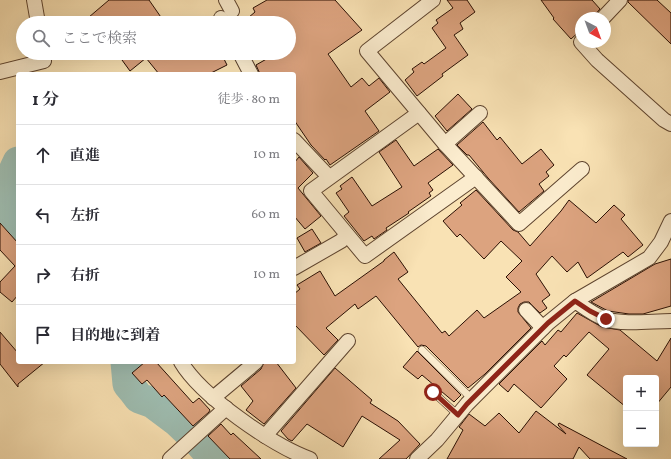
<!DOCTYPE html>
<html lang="ja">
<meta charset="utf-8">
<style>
:root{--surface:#fff;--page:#f2f2f3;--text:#2b2b33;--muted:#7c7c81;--line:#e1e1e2}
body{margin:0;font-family:Vollkorn,"Noto Serif JP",serif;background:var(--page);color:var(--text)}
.controls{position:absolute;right:12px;bottom:12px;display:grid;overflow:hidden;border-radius:4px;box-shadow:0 4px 16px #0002}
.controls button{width:36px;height:36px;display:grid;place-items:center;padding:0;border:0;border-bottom:1px solid var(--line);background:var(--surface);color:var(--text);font:20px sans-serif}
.compass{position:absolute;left:575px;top:12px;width:36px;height:36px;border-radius:50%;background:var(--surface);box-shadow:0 4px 16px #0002;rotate:139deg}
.stop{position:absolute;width:12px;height:12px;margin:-9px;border:3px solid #8f2418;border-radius:50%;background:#fff}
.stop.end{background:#8f2418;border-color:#fff;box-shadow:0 1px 4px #0008}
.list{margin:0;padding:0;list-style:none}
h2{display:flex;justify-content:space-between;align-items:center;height:52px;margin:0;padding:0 16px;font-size:17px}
h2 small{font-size:13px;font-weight:400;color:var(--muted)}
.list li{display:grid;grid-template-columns:26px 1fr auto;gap:12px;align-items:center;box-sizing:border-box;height:60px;padding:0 16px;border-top:1px solid var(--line)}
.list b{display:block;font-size:15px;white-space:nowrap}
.list em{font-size:13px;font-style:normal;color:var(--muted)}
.icon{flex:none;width:22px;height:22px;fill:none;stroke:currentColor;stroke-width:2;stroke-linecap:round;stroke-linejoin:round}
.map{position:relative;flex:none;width:671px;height:459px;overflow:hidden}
.search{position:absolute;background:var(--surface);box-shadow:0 4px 16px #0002;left:16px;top:16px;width:280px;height:44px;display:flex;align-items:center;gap:10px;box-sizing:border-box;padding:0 14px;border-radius:22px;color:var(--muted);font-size:15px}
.panel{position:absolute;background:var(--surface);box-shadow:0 4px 16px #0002;left:16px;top:72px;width:280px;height:292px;border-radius:4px}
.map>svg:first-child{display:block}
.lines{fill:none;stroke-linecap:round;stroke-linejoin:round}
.river{stroke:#9ebdb1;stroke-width:31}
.building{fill:#dca37f;stroke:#2a0f03}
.lane-casing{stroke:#5e442f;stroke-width:8}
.street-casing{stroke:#5e442f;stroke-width:16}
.lane{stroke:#fbecce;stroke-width:7}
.street{stroke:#fbecce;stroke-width:14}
.route{stroke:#8f2418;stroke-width:5}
</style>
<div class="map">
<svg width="671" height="459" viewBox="0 0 671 459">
<rect width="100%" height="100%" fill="#f9e2b4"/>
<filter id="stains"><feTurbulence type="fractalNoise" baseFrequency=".005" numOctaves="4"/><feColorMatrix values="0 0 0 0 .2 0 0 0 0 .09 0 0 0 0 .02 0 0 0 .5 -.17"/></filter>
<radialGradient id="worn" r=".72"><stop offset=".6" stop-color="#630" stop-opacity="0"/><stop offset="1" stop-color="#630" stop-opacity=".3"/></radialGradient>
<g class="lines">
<g class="river">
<path d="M 18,162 C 4,192 0,200 18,230"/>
<path d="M 126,362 L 128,384 L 133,390 L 139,398 L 153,403 L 177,421 L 198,441 L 214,459"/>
</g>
</g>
<g class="building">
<path d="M 109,0 L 149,0 L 165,23 L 82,23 Z"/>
<path d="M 267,0 L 335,0 L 362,30 L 328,54 L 351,87 L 362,78 L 369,86 L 379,78 L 390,92 L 365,111 L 379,131 L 330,165 L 326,159 L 325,160 L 311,145 L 294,120 L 294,74 L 260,74 L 256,65 L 277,53 L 289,53 L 289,23 L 242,23 L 255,12 L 253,8 Z"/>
<path d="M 447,0 L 467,0 L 475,12 L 460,23 L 463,29 L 454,35 L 468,55 L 442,74 L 443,76 L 417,96 L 405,80 L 414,72 L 412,69 L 422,62 L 424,64 L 446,48 L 432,28 L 438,23 L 436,20 L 453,8 Z"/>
<path d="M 541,0 L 592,0 L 600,9 L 592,18 L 581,18 L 581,30 L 571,39 L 553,19 L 554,18 Z"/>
<path d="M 628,0 L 657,0 L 671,13 L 671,44 L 628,2 Z"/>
<path d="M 131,53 L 221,53 L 227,65 L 209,74 L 159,74 L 146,58 L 130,71 L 122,60 Z"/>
<path d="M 458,94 L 472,109 L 447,131 L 435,116 Z"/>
<path d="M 483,122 L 497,140 L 500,137 L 522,164 L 541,149 L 554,165 L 546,172 L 549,176 L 539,184 L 544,191 L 519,212 L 488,178 L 469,155 L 467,155 L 457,145 Z"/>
<path d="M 396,140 L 414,166 L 438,149 L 453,165 L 428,183 L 433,190 L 429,193 L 431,196 L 408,212 L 409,213 L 386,228 L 387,230 L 374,239 L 372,236 L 364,241 L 344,216 L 349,212 L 336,193 L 342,189 L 340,186 L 352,177 L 372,206 L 402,187 L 379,152 Z"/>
<path d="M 299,157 L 313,173 L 298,188 L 321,216 L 305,229 L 294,216 L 294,163 Z"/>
<path d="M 476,190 L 513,230 L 518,232 L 530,246 L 561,211 L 569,200 L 596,223 L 614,205 L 625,215 L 621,219 L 643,245 L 628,257 L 623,252 L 587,278 L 578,262 L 567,272 L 552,256 L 536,274 L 550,295 L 542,301 L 547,308 L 540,313 L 529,302 L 524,302 L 520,304 L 518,308 L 518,312 L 531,328 L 485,374 L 468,388 L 426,346 L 421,345 L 418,347 L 376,296 L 358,309 L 355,304 L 326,328 L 338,340 L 324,355 L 294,324 L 294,294 L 300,289 L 297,285 L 320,271 L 335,296 L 384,261 L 384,260 L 394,252 L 408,272 L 398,279 L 442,333 L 445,331 L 449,336 L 477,310 L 484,318 L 521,292 L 506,277 L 522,261 L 501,241 L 484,259 L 460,234 L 457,237 L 443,221 L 462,205 L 460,203 Z"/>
<path d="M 0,223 L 18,243 L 18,295 L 12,302 L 0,292 L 0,282 L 15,266 L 0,250 Z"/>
<path d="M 312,229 L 321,243 L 305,252 L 297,238 Z"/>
<path d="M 671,259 L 671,306 L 643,314 L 629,314 L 608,311 L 591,302 L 655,264 Z"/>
<path d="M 577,313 L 602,327 L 620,330 L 657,361 L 671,338 L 671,387 L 656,405 L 656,378 L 626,378 L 626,407 L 587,375 L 609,349 L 589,332 L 566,357 L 564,355 L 554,366 L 567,379 L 541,408 L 514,384 L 508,392 L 499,384 L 542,341 L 545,345 L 558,330 L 561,332 Z"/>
<path d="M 0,332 L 18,353 L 18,362 L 45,362 L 18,384 L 18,387 L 0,364 Z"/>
<path d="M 417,351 L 461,395 L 454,402 L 422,375 L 418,379 L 403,367 Z"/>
<path d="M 145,362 L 156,362 L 193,403 L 199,398 L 210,410 L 209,412 L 193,426 L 164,395 L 162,397 L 147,380 L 142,384 L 132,373 Z"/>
<path d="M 264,362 L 276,362 L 296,388 L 264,424 L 246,410 L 253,401 L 241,386 L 261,369 Z"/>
<path d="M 335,368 L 372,400 L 370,403 L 398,421 L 420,444 L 406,459 L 379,459 L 400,440 L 362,416 L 343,447 L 307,424 L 292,441 L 288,439 L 281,431 Z"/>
<path d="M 536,411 L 566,434 L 558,425 L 559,423 L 627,459 L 590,459 L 579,447 L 573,459 L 447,459 L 463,430 L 459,427 L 469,414 L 485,426 L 499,413 L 519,433 Z"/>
<path d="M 221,424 L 231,435 L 233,433 L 261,459 L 230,459 L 208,436 Z"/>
</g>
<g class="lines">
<g class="lane-casing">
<g id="lane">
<path d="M 422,350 L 472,399"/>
<path d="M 433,392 L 458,415"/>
</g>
</g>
<g class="street-casing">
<g id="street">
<path d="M 34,0 L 38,23"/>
<path d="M 226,0 L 232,11"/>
<path d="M 433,0 L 367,51 L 445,144 L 519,224 L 582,169"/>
<path d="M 221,18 L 224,23"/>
<path d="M 603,18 L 620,0"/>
<path d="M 581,42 L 597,60 L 664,120 L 671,124"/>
<path d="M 240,53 L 251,74"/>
<path d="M 0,72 L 44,61"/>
<path d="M 419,113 L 311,191 L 365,256 L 476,177"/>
<path d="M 294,140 L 329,177"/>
<path d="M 445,144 L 480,113"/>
<path d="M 294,268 L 341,241 L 347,235"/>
<path d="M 575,301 L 649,258 L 661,242 L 671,221"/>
<path d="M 526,310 L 543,328"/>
<path d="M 181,362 C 201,396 272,445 310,459"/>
<path d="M 213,398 L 256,362"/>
<path d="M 265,436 L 348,341"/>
<path d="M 170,459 L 226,408"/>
<path d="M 417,459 L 437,440 L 467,404 L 548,323 L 575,301 C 585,308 594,315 605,319 C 624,325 651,321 671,321"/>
</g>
</g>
<use href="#lane" class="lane"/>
<use href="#street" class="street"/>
</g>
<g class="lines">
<path class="route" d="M 433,392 L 458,415 L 467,404 L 548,323 L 575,301 L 590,311 L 606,319"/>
</g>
<rect width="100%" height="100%" filter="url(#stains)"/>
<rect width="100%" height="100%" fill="url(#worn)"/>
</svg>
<div class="controls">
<button>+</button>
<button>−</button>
</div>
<svg class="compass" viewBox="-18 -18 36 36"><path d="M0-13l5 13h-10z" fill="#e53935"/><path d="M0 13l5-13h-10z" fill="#7c7c81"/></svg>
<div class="stop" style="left:433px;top:392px"></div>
<div class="stop end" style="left:606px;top:319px"></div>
<div class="search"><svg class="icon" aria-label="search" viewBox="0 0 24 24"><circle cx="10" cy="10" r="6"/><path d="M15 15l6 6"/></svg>ここで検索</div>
<section class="panel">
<h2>1 分<small>徒歩 · 80 m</small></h2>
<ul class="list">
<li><svg class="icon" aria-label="ahead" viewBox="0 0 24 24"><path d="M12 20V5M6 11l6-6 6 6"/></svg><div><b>直進</b></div><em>10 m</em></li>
<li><svg class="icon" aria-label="left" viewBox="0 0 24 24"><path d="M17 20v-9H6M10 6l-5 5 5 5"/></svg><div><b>左折</b></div><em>60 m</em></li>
<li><svg class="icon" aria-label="right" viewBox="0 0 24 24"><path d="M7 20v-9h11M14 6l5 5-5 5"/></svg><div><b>右折</b></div><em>10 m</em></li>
<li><svg class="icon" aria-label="arrive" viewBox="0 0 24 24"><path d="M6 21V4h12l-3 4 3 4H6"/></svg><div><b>目的地に到着</b></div></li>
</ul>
</section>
</div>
